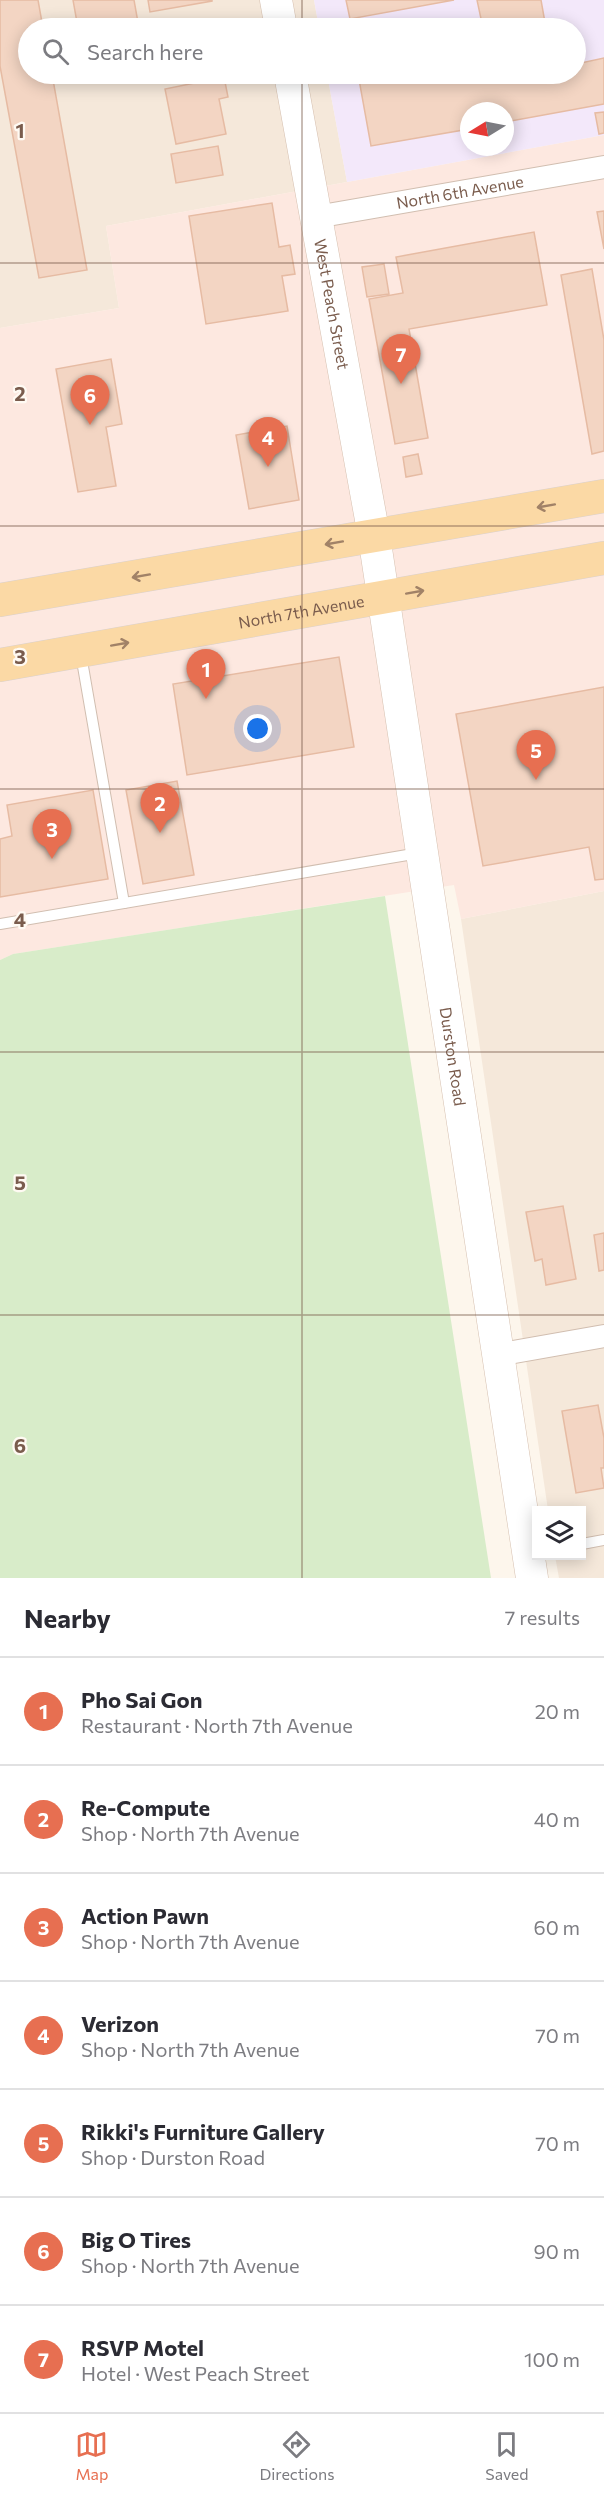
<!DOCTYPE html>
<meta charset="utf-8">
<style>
:root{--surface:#fff;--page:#f7f7f7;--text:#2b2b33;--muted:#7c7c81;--line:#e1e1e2;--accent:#e76f51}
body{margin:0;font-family:Commissioner,sans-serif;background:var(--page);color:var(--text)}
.controls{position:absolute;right:18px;bottom:18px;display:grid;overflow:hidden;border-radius:0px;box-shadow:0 3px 15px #0003}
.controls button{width:54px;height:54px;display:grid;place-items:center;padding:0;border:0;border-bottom:2px solid var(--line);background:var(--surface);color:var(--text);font:30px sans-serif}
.compass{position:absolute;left:460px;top:102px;width:54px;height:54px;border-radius:50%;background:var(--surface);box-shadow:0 3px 15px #0003;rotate:260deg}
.you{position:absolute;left:258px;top:729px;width:21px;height:21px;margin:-15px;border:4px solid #fff;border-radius:50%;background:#1a73e8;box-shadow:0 0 0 9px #1a73e833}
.badge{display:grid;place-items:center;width:39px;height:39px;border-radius:50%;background:var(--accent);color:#fff;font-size:20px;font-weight:700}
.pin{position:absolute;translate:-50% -50px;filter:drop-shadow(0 2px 3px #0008)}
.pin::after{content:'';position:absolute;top:32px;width:21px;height:18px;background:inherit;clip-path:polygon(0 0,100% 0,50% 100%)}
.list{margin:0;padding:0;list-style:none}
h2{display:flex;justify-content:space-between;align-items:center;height:78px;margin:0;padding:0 24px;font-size:26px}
h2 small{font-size:20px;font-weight:400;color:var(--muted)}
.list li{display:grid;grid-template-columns:39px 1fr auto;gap:18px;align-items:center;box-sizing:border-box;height:108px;padding:0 24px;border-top:2px solid var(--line)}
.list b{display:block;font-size:22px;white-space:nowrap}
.list p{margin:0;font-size:20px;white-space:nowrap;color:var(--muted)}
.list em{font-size:20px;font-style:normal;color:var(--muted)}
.icon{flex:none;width:33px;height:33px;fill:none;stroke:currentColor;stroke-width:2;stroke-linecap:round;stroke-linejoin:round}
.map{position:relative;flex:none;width:604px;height:1578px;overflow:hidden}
.search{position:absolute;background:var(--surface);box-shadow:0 3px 15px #0003;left:18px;right:18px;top:18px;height:66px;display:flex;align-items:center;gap:15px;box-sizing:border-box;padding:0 21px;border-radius:33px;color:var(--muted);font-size:22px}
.sheet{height:834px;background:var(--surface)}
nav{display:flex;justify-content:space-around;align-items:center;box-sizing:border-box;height:84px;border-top:2px solid var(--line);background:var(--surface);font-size:16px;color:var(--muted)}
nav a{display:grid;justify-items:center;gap:3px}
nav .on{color:var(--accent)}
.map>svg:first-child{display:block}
.residential{fill:#f5e8da}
.commercial{fill:#fde8e0}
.education{fill:#f3e8fa;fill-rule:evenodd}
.green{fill:#d8ecc9}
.building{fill:#f3d5c3;stroke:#e6bba3;stroke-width:1.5}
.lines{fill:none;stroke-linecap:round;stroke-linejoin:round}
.lane-casing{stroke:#d1beb0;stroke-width:12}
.street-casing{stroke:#d1beb0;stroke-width:24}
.secondary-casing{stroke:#d6c0b0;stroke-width:33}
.primary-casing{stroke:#dad1cd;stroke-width:34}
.lane{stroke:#fff;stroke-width:10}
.street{stroke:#fff;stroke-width:22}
.secondary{stroke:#fff;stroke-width:32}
.primary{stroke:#fbd9a5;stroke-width:33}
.oneway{stroke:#a18267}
.grid{fill:none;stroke:#7a5c4d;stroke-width:1.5;stroke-opacity:0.55}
.labels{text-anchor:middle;stroke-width:4.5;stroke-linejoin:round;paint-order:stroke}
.street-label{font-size:16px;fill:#7a5c4d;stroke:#fffaf3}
.grid-label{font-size:20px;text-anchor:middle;font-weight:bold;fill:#7a5c4d;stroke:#fffaf3;stroke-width:4.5;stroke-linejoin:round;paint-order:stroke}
</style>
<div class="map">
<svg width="604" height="1578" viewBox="0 0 604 1578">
<rect width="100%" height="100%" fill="#fdf6ec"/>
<g class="residential">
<path d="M 0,0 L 314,0 L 319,28 L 28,28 L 28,74 L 327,74 L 347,182 L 106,226 L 119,308 L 0,328 Z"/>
<path d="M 604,891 L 604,1578 L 559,1578 L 555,1556 L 582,1556 L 582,1510 L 548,1510 L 461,919 Z"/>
</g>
<path class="commercial" d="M 604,135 L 604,891 L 461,919 L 454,885 L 13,954 L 0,960 L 0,328 L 119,308 L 106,226 Z"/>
<path class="education" d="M 314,0 L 604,0 L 604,135 L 347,182 L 327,74 L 576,74 L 576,28 L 319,28 ZM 469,111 L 505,111 L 505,147 L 469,147 Z"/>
<path class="green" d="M 385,896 L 491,1578 L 0,1578 L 0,960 L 13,954 Z"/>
<g class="building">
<path d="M 0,0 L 38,0 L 43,28 L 28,28 L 28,74 L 52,74 L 87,270 L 39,278 L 0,66 Z"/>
<path d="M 73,0 L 134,0 L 139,28 L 78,28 Z"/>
<path d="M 148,0 L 212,0 L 212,1 L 150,12 Z"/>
<path d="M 346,0 L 454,0 L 350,19 Z"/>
<path d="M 477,0 L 541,0 L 546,28 L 483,28 Z"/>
<path d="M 604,58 L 604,104 L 505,122 L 505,111 L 469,111 L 469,129 L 371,146 L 358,74 L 576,74 L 576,64 Z"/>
<path d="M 224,77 L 228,97 L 219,99 L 226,134 L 176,144 L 165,89 Z"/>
<path d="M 604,112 L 604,133 L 599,134 L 595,113 Z"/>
<path d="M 218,146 L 223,175 L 176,183 L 171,154 Z"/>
<path d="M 272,203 L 279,247 L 290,245 L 295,274 L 282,276 L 288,311 L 206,324 L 189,216 Z"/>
<path d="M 604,211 L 604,249 L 597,212 Z"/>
<path d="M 534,232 L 547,305 L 409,329 L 428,438 L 395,444 L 369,299 L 403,293 L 396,257 Z"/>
<path d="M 384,264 L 389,294 L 367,297 L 362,267 Z"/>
<path d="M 592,269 L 604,340 L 604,451 L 592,454 L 561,275 Z"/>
<path d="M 111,359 L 122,424 L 106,427 L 116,486 L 78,492 L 56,369 Z"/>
<path d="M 287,426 L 299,500 L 249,509 L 236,435 Z"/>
<path d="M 418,454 L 422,474 L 406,477 L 403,457 Z"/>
<path d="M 339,657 L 354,747 L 187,775 L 173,684 Z"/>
<path d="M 604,687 L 604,879 L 595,880 L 589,847 L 483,866 L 456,714 Z"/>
<path d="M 177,781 L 194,875 L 143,884 L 126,790 Z"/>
<path d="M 93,790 L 108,879 L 0,897 L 0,839 L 12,836 L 7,805 Z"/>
<path d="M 563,1206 L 576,1279 L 546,1285 L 542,1259 L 535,1261 L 526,1212 Z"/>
<path d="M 604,1233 L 604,1270 L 599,1271 L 594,1235 Z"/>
<path d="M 598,1405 L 604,1438 L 604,1468 L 601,1468 L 604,1488 L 576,1493 L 562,1411 Z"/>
</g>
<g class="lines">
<g class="lane-casing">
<g id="lane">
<path d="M 81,655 L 124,903"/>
<path d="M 0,924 L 419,853"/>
<path d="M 582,1544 L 604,1540"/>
</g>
</g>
<g class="street-casing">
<g id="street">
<path id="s1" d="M 316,217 L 604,167"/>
<path d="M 497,1355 L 604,1336"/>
</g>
</g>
<g class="secondary-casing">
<g id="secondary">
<path d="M 276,0 L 281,28"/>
<path id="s2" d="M 290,74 L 374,536 L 532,1578"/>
</g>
</g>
<g class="primary-casing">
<g id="primary">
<path d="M 0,600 L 604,496"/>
<path id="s3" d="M 0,665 L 604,558"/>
</g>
</g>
<use href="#lane" class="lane"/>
<use href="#street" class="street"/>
<use href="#secondary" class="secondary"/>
<use href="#primary" class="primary"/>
</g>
<defs><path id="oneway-shaft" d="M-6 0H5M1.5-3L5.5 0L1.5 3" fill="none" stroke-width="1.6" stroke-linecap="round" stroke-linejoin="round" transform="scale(1.5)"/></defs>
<g class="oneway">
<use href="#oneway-shaft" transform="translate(546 506) rotate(170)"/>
<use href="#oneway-shaft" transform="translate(334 543) rotate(170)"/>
<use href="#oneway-shaft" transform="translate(141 576) rotate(170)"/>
<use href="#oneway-shaft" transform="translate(415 592) rotate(-10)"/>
<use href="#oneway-shaft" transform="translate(120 644) rotate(-10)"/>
</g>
<path class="grid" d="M 302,0 L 302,28M 302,74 L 302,1578M 0,263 L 604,263M 0,526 L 604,526M 0,789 L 604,789M 0,1052 L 604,1052M 0,1315 L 604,1315"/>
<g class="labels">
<g class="street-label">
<text dy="6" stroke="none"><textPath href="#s1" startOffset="146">North 6th Avenue</textPath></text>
<text dy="6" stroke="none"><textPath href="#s2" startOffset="234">West Peach Street</textPath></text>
<text dy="6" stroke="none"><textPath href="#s3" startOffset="306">North 7th Avenue</textPath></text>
<text dy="6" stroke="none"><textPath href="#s2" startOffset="996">Durston Road</textPath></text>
</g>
</g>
<g class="grid-label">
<text x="20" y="138">1</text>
<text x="20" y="401">2</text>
<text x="20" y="664">3</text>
<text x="20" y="927">4</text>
<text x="20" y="1190">5</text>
<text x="20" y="1453">6</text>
</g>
</svg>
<div class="controls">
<button><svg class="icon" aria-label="layers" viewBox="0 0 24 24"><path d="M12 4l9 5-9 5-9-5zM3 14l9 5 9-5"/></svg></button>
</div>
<svg class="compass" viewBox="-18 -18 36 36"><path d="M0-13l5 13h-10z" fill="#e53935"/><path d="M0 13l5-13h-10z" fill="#7c7c81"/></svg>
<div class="you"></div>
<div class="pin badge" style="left:206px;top:699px">1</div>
<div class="pin badge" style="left:160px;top:833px">2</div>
<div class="pin badge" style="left:52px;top:859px">3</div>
<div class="pin badge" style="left:268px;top:467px">4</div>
<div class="pin badge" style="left:536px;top:780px">5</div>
<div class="pin badge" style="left:90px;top:425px">6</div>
<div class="pin badge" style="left:401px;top:384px">7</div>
<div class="search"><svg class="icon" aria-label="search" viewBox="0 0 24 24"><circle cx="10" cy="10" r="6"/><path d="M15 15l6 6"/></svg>Search here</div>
</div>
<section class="sheet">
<h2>Nearby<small>7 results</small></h2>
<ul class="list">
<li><span class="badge">1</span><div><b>Pho Sai Gon</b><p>Restaurant · North 7th Avenue</p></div><em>20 m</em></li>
<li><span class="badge">2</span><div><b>Re-Compute</b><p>Shop · North 7th Avenue</p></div><em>40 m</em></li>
<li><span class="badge">3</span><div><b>Action Pawn</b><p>Shop · North 7th Avenue</p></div><em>60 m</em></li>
<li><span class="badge">4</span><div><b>Verizon</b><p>Shop · North 7th Avenue</p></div><em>70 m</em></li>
<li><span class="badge">5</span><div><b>Rikki's Furniture Gallery</b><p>Shop · Durston Road</p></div><em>70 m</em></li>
<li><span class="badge">6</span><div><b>Big O Tires</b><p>Shop · North 7th Avenue</p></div><em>90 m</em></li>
<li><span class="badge">7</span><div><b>RSVP Motel</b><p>Hotel · West Peach Street</p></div><em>100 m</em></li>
</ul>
</section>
<nav>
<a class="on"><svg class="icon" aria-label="map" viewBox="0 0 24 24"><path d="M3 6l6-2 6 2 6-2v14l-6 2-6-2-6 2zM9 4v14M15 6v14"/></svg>Map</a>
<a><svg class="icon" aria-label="directions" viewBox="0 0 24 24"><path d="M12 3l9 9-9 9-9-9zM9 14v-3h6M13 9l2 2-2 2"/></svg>Directions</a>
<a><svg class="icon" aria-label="saved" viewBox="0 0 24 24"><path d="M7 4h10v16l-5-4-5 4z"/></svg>Saved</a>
</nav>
